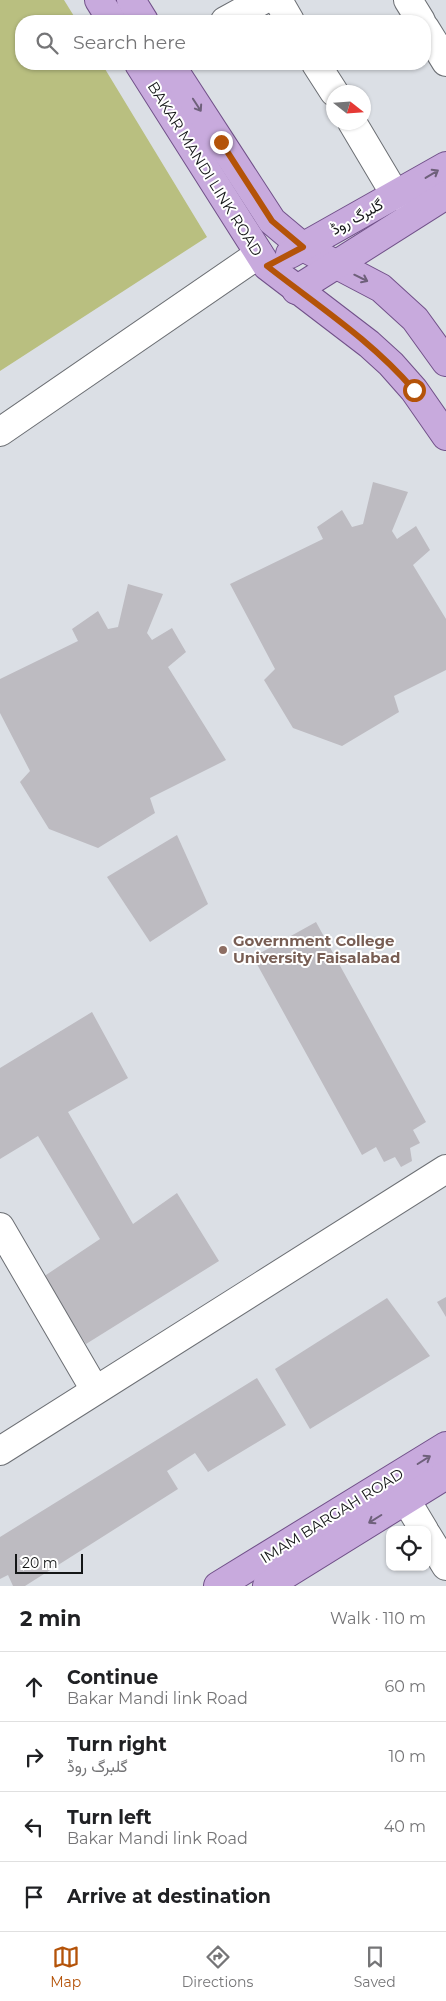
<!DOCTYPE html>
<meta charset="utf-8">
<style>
:root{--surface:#fff;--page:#f2f2f2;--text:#202124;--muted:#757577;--line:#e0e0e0;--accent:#b45309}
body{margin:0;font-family:Montserrat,Vazirmatn,sans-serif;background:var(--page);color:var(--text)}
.controls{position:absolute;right:15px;bottom:15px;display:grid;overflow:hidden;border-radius:10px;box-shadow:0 1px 4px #0004}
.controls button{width:45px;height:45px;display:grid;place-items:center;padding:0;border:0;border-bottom:1px solid var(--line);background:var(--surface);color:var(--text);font:25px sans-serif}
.compass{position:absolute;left:326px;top:85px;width:45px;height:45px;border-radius:50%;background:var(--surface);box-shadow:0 1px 4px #0004;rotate:107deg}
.scale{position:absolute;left:15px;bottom:12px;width:68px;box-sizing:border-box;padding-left:5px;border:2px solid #141617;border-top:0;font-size:14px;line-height:18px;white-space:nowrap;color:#141617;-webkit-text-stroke:4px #fff;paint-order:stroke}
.stop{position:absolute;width:15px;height:15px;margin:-11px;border:4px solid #b45309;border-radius:50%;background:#fff}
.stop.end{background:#b45309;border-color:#fff;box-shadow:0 1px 5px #0008}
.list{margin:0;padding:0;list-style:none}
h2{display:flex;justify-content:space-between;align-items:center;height:65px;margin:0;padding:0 20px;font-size:21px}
h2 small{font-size:16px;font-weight:400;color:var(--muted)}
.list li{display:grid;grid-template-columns:32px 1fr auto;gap:15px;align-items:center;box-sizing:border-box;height:70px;padding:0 20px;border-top:1px solid var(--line)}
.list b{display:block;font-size:19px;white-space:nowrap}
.list p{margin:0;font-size:16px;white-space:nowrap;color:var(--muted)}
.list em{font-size:16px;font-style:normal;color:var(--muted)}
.icon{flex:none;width:28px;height:28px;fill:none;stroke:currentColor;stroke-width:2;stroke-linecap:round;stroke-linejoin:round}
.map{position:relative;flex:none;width:446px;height:1586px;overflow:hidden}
.search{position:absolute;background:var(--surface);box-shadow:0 1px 4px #0004;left:15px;right:15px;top:15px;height:55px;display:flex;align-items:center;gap:12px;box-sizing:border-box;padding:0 18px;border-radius:20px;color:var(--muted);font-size:19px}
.sheet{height:345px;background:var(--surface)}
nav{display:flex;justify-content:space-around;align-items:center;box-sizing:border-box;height:70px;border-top:1px solid var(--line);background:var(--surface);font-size:14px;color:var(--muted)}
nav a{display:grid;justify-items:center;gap:2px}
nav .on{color:var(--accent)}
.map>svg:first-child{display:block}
.green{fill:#b9bf80}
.building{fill:#bdbbc1}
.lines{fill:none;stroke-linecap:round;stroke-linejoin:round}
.minor-casing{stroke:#6c6f74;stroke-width:30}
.major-casing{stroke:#715189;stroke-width:30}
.minor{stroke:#fff;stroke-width:28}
.major{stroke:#c8aadd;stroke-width:28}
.oneway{stroke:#6e607a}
.route{stroke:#b45309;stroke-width:6}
.education-dot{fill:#8d6e63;stroke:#fff;stroke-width:2}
.labels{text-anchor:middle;stroke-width:4;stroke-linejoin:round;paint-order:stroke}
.street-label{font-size:15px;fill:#141617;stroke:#fff}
.education-label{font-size:15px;font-weight:bold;fill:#785e54;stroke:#fff;text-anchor:start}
</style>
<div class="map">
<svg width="446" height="1586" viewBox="0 0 446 1586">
<rect width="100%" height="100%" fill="#dbdfe5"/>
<path class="green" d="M 0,0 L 64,0 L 77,21 L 21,21 L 21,64 L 102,64 L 207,237 L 0,371 Z"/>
<g class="building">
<path d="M 373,482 L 408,492 L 392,531 L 397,539 L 416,526 L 430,550 L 413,565 L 446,619 L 446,670 L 394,696 L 399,712 L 342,746 L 293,728 L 264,680 L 275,669 L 230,584 L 323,539 L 317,527 L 342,510 L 352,527 L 363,524 Z"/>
<path d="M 128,584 L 163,594 L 147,633 L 152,640 L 172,628 L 186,652 L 168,667 L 226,760 L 150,798 L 155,813 L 98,848 L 49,829 L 20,782 L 30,771 L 0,713 L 0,679 L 78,641 L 72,629 L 98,611 L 108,629 L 118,627 Z"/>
<path d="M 177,835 L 208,904 L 150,942 L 107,877 Z"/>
<path d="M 316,922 L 426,1122 L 413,1130 L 420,1143 L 410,1148 L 412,1161 L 401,1167 L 395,1157 L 384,1162 L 376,1147 L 362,1155 L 253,957 Z"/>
<path d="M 92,1012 L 128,1078 L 68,1112 L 133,1224 L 177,1193 L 219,1261 L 86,1344 L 43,1277 L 100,1239 L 38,1136 L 0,1159 L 0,1068 Z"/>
<path d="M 446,1297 L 446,1317 L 437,1302 Z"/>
<path d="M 387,1298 L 430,1356 L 310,1429 L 275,1369 Z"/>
<path d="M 257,1378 L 286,1425 L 208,1472 L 195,1453 L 167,1471 L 178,1489 L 25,1586 L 13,1586 L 8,1575 L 0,1579 L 0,1537 Z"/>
</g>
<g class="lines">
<g class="minor-casing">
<g id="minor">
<path d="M 278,0 L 290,21"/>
<path d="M 408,0 L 421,21"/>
<path d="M 225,21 L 263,0"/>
<path d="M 425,28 L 446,62"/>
<path d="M 316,64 L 334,92"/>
<path d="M 352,122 L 396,196"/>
<path d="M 0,432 L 259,254"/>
<path d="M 0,1227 L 95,1390"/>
<path d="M 0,1451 L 446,1169"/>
<path d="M 406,1500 L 424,1530"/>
<path d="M 427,1535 L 446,1566"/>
</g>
</g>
<g class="major-casing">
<g id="major">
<path d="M 99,0 L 112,21"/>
<path d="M 131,0 L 144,21"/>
<path d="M 139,64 L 267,266 L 369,344 L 391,364 L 414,390 L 446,436"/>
<path d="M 170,64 L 272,221 L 303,247 L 381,288 L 415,319 L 446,362"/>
<path d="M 290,254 L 446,166"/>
<path d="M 296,290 L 446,195"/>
<path d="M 218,1586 L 446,1446"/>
<path d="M 267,1586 L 446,1475"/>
</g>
</g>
<use href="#minor" class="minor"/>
<use href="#major" class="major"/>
</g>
<defs><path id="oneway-shaft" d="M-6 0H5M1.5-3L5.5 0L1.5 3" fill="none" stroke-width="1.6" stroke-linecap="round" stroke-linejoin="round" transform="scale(1.25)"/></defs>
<g class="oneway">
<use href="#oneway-shaft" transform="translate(197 105) rotate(57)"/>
<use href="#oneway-shaft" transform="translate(432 174) rotate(-31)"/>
<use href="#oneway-shaft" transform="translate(361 278) rotate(26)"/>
<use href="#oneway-shaft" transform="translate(424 1460) rotate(-32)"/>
<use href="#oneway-shaft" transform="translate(375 1519) rotate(148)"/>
</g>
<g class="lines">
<path class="route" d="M 221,142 L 272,221 L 303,247 L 267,266 C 318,306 371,340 414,390"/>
</g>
<circle class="education-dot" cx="223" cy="950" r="5"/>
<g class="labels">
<g class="street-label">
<text transform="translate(205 169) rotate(58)" y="5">BAKAR MANDI LINK ROAD</text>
<text transform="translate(357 217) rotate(-29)" y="5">گلبرگ روڈ</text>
<text transform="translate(332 1516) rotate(-32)" y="5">IMAM BARGAH ROAD</text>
</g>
<g class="education-label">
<text x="233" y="946">Government College<tspan x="233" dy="17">University Faisalabad</tspan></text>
</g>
</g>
</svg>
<div class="controls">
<button><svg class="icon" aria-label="locate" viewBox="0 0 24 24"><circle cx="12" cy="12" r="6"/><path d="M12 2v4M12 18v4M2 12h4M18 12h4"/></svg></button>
</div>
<svg class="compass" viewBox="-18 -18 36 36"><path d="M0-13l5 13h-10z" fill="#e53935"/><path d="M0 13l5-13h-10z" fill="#757577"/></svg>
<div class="scale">20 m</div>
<div class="stop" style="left:414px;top:390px"></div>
<div class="stop end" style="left:221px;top:142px"></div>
<div class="search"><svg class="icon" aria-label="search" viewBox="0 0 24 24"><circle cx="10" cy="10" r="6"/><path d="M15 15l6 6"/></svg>Search here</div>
</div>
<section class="sheet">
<h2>2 min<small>Walk · 110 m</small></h2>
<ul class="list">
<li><svg class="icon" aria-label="ahead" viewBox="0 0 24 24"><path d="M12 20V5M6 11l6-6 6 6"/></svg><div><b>Continue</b><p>Bakar Mandi link Road</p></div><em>60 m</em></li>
<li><svg class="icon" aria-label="right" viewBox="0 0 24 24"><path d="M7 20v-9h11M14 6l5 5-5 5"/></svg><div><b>Turn right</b><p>گلبرگ روڈ</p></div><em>10 m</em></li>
<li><svg class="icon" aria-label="left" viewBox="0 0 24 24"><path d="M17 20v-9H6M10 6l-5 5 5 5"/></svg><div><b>Turn left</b><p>Bakar Mandi link Road</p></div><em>40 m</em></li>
<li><svg class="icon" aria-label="arrive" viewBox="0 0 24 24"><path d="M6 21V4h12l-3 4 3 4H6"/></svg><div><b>Arrive at destination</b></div></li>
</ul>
</section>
<nav>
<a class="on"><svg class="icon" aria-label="map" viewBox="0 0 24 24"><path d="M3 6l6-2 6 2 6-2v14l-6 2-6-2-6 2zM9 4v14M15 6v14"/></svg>Map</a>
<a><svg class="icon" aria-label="directions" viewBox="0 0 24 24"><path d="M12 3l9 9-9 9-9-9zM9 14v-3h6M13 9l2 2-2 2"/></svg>Directions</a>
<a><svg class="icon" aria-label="saved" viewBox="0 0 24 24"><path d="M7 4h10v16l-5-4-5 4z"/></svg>Saved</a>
</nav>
